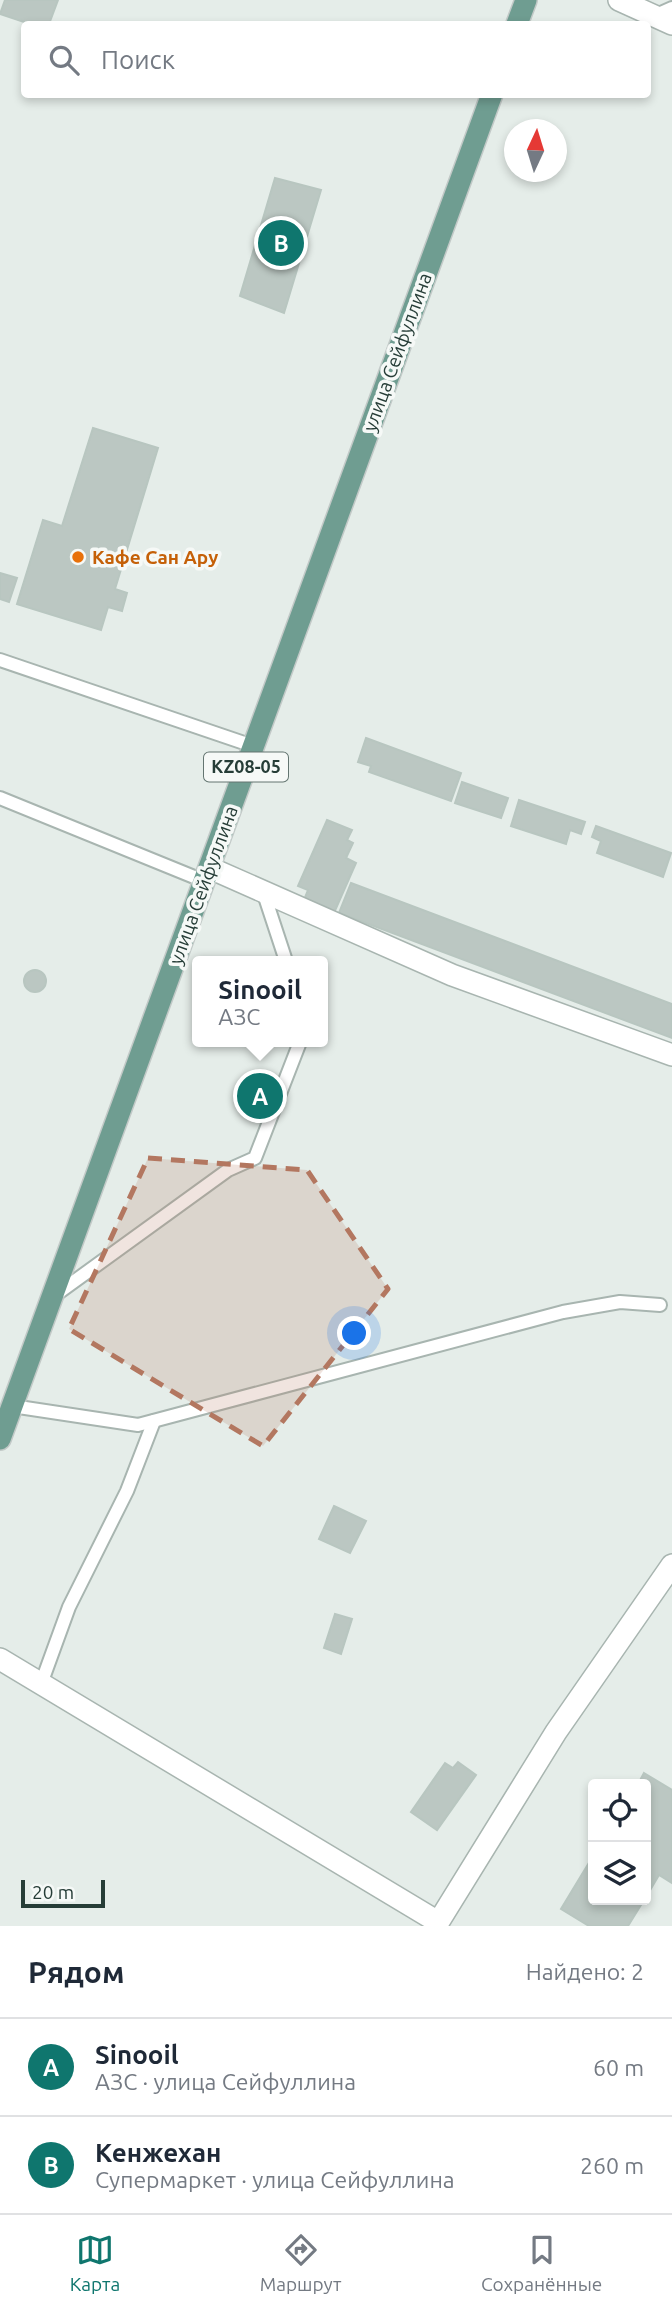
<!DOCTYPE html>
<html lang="ru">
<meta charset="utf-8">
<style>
:root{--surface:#fff;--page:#f6f6f7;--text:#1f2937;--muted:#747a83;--line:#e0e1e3;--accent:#0f766e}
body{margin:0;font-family:Ubuntu,sans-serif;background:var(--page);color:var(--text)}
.controls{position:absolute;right:21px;bottom:21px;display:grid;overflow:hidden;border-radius:7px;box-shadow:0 4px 10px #0003}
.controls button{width:63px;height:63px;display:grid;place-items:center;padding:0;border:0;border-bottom:2px solid var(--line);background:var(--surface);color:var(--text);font:35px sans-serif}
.compass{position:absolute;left:504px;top:119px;width:63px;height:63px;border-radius:50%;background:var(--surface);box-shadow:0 4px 10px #0003;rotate:4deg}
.scale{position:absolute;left:21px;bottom:18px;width:84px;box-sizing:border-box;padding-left:7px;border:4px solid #263d37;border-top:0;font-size:19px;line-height:24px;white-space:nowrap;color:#263d37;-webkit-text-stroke:5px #f6f9f7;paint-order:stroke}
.you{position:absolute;left:355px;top:1334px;width:24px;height:24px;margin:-18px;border:5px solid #fff;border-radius:50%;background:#1a73e8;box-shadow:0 0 0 10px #1a73e833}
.badge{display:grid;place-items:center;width:46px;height:46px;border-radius:50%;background:var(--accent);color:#fff;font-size:23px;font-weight:700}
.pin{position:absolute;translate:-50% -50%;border:4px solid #fff;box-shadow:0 2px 7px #0006}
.popup{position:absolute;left:192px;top:956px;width:136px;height:91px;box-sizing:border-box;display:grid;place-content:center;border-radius:7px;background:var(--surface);filter:drop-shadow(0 2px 5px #0005);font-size:23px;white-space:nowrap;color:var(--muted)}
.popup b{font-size:26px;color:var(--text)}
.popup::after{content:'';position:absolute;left:50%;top:100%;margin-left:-14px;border:14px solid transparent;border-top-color:var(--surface)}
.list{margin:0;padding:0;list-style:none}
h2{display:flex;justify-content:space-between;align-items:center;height:91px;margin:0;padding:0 28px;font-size:30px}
h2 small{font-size:23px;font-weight:400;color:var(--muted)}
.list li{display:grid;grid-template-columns:46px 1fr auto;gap:21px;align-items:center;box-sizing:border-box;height:98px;padding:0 28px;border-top:2px solid var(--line)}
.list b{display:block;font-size:26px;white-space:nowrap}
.list p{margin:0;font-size:23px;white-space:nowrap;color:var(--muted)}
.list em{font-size:23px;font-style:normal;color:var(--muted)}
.icon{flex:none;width:38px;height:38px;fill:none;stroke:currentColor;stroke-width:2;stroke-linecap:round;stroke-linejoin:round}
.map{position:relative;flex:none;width:672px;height:1926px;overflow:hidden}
.search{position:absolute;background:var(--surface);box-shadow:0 4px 10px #0003;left:21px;right:21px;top:21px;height:77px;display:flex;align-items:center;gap:18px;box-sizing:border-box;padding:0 24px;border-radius:7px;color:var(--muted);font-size:26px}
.sheet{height:287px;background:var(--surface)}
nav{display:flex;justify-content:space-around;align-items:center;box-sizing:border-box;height:98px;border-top:2px solid var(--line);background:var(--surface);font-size:19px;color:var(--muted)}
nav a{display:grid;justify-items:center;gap:4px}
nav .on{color:var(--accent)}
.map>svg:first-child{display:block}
.building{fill:#bbc7c2;stroke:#b8c6c0;stroke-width:2}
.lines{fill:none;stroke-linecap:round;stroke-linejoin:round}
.service-casing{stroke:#a8b5b0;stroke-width:16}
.minor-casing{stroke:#a8b5b0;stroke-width:24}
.primary-casing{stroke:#c2c9c7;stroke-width:24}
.service{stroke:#fff;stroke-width:12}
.minor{stroke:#fff;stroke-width:21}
.primary{stroke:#6f9d91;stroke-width:21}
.marked{fill:#b37760;fill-opacity:0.2;stroke:#b37760;stroke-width:5;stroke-dasharray:14 9;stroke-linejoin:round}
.food-dot{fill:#e8710a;stroke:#f6f9f7;stroke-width:2.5}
.labels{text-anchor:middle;stroke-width:7;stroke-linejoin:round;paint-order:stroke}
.shield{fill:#f6f9f7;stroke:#647571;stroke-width:2}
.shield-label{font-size:18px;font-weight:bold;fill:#263d37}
.street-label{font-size:19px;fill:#263d37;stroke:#f6f9f7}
.food-label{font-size:19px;font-weight:bold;fill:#c56008;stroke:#f6f9f7;text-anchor:start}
</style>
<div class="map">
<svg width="672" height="1926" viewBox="0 0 672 1926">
<rect width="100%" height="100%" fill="#e5ede9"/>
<g class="building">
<path d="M 5,0 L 58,0 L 49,24 L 30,24 L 0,14 Z"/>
<path d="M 275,178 L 321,190 L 284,313 L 240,296 Z"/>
<path d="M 93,428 L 158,448 L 115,589 L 127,593 L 122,611 L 108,607 L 101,630 L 17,604 L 43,520 L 62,526 Z"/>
<path d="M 0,573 L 17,578 L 9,602 L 0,599 Z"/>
<path d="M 366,738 L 461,773 L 451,801 L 369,772 L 371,766 L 358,762 Z"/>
<path d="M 462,782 L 508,798 L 501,818 L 455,803 Z"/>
<path d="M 519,800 L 585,822 L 581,834 L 570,830 L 566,844 L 511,826 Z"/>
<path d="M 327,820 L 352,830 L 347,840 L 353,843 L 346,858 L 356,863 L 334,913 L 304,900 L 308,890 L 298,886 Z"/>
<path d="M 596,826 L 671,853 L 663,877 L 597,853 L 601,841 L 592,837 Z"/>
<path d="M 351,883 L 672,1004 L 672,1038 L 339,913 Z"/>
<circle cx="35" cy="981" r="11"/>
<path d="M 334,1506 L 366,1521 L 350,1553 L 319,1539 Z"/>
<path d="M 335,1614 L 352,1619 L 341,1654 L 324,1648 Z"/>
<path d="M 458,1762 L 476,1775 L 437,1830 L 411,1812 L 445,1763 L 453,1768 Z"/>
<path d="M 644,1773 L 672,1790 L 672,1883 L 659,1875 L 646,1897 L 646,1784 L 638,1784 Z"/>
<path d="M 593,1856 L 593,1900 L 644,1900 L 628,1926 L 589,1926 L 561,1909 Z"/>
</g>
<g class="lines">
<g class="service-casing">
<g id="service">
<path d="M 654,16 L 672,8"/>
<path d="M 0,660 L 253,746"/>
<path d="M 0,798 L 204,881"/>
<path d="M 263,891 L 286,961"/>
<path d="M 54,1296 L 228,1170 L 255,1158 L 300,1042"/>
<path d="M 12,1406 L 138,1425 L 563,1312 L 620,1302 L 660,1305"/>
<path d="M 41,1684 L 69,1607 L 127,1491 L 154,1421"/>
</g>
</g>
<g class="minor-casing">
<g id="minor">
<path d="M 619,0 L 672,24"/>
<path d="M 210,868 L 452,975 L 672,1055"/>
<path d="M 0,1659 L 438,1922"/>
<path d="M 436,1926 L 556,1732 L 672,1565"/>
</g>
</g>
<g class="primary-casing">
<g id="primary">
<path d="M 517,24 L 526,0"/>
<path d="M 0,1439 L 492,94"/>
</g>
</g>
<use href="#service" class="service"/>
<use href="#minor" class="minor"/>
<use href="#primary" class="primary"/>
</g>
<path class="marked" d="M 148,1158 L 307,1170 L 388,1289 L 263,1446 L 69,1329 Z"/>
<circle class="food-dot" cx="78" cy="557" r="7"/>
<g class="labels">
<rect class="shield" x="204" y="752.5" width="84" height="29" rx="5"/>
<g class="shield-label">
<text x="246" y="773">KZ08-05</text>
</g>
<g class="street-label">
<text transform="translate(397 352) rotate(-70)" y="7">улица Сейфуллина</text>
<text transform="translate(203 885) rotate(-70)" y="7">улица Сейфуллина</text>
</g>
<g class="food-label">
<text x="92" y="564">Кафе Сан Ару</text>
</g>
</g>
</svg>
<div class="controls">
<button><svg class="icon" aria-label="locate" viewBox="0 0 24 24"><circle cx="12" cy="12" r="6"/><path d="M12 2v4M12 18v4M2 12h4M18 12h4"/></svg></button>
<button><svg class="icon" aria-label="layers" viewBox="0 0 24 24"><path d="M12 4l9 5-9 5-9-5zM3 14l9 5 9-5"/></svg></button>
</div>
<svg class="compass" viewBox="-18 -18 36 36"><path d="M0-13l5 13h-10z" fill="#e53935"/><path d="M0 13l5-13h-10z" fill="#747a83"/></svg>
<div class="scale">20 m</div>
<div class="you"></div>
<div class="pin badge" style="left:260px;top:1096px">A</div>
<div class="popup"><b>Sinooil</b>АЗС</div>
<div class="pin badge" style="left:281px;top:243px">B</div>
<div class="search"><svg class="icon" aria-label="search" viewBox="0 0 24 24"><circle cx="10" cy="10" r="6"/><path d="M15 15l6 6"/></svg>Поиск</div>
</div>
<section class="sheet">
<h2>Рядом<small>Найдено: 2</small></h2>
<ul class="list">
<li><span class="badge">A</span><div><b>Sinooil</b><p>АЗС · улица Сейфуллина</p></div><em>60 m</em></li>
<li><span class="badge">B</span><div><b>Кенжехан</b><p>Супермаркет · улица Сейфуллина</p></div><em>260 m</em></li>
</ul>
</section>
<nav>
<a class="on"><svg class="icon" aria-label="map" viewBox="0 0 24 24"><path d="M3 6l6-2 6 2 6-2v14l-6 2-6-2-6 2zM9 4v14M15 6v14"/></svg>Карта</a>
<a><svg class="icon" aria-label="directions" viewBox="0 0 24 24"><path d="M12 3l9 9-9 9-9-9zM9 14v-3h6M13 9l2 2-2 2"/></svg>Маршрут</a>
<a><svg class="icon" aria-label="saved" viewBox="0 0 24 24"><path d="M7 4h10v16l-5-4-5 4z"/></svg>Сохранённые</a>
</nav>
